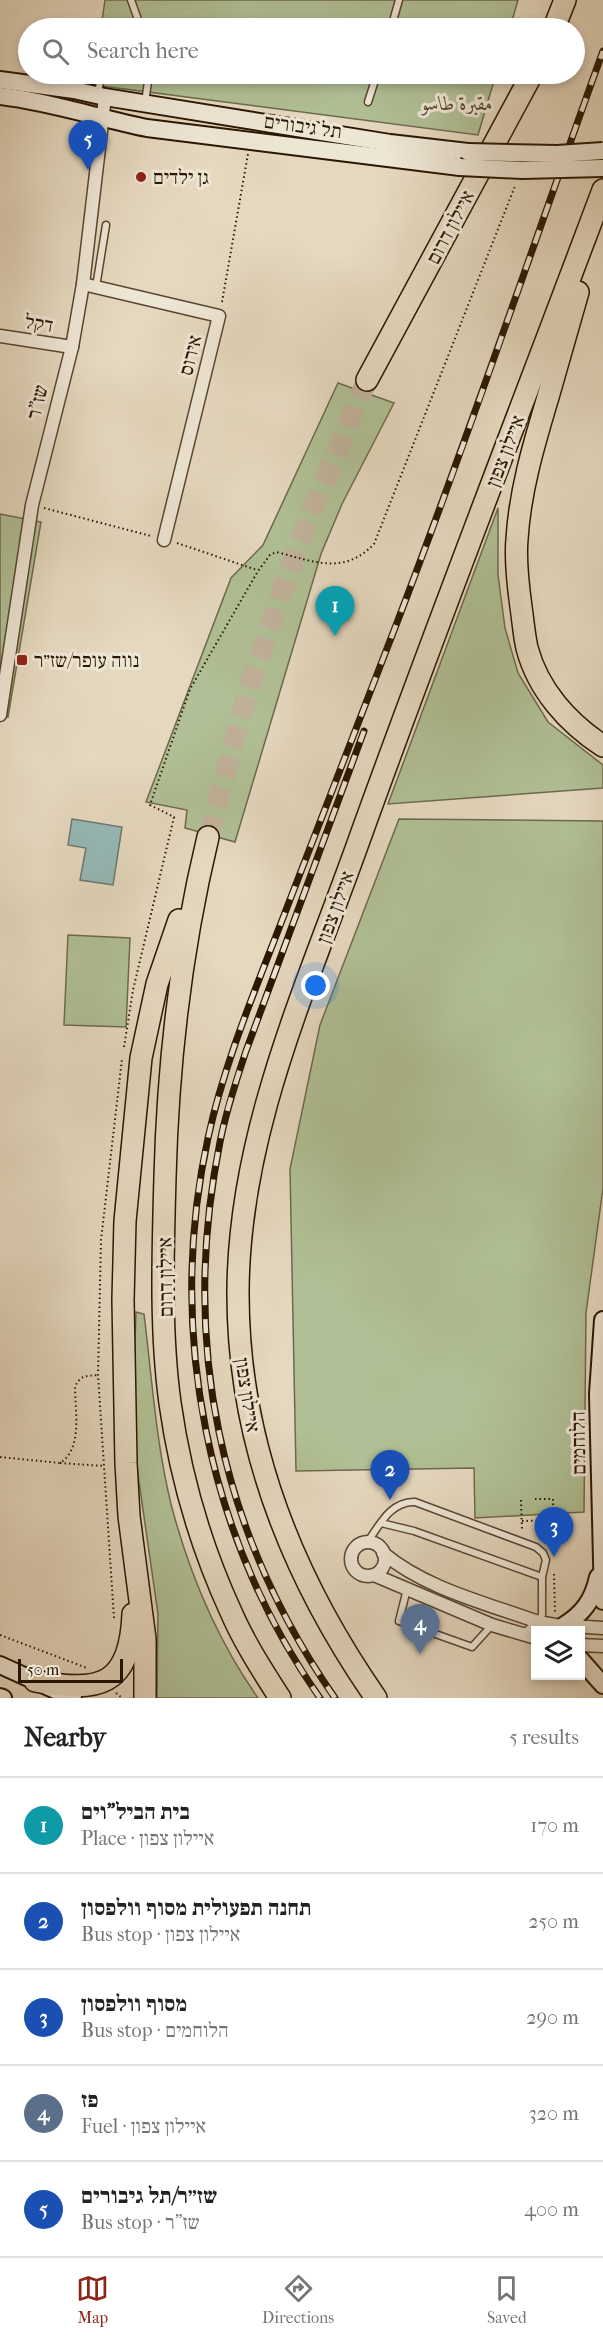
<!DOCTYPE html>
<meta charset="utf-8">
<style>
:root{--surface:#fff;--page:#f6f6f6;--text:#222;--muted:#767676;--line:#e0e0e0;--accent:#8f2418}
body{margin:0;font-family:"IM FELL French Canon",Amiri,"Frank Ruhl Libre",serif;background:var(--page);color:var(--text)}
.controls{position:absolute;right:18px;bottom:18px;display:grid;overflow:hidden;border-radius:0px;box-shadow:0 3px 9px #0003}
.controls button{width:54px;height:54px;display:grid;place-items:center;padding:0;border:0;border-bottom:2px solid var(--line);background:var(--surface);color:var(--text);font:30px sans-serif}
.scale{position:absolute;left:18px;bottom:15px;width:105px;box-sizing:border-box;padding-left:6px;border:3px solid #2a1602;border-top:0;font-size:16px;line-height:21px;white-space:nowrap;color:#2a1602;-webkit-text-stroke:4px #eee6d5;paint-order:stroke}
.you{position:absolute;left:316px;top:986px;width:21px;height:21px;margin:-15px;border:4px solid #fff;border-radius:50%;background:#1a73e8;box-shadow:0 0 0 9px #1a73e833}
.badge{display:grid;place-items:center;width:39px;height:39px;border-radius:50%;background:var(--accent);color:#fff;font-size:20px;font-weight:700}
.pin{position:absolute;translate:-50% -50px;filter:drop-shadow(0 2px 3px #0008)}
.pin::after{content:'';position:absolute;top:32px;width:21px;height:18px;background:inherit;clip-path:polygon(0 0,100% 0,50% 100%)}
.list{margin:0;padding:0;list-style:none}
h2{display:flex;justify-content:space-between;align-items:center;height:78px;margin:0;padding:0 24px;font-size:26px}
h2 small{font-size:20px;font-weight:400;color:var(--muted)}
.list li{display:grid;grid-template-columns:39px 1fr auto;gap:18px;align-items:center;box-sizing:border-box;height:96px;padding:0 24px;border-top:2px solid var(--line)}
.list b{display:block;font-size:22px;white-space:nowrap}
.list p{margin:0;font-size:20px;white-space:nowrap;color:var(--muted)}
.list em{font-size:20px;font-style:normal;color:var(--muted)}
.icon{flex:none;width:33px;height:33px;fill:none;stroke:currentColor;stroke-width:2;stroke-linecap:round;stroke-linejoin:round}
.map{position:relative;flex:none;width:603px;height:1698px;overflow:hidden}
.search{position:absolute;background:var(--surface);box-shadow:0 3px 9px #0003;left:18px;right:18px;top:18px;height:66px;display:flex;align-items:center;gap:15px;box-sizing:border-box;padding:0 21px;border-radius:33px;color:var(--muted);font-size:22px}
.sheet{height:558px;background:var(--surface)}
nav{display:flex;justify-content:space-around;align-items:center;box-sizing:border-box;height:84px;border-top:2px solid var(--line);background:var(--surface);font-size:16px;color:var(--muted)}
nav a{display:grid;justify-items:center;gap:3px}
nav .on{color:var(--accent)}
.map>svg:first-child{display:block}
.green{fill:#b0bf95;stroke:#6d6a4c;stroke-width:1.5}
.water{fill:#96b9b7;stroke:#6b786f;stroke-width:1.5}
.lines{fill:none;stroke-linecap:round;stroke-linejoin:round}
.highway-tunnel{stroke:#c0b199;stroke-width:21;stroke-dasharray:21 10;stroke-linecap:butt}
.lane-casing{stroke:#594631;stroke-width:9}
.street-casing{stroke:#594631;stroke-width:15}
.secondary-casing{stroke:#2a1602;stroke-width:20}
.highway-casing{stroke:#2a1602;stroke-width:24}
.path{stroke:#2a1602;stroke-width:2;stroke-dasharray:1.5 3;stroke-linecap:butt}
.lane{stroke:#eee6d5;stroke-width:6}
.street{stroke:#eee6d5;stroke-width:12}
.secondary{stroke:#eee6d5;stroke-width:16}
.highway{stroke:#e5d8bf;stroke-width:21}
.rail-casing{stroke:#2a1602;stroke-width:7}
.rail{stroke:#eee6d5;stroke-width:4.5;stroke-dasharray:14;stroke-linecap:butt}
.secondary-bridge-casing{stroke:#2a1602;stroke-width:20;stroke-linecap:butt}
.secondary-bridge{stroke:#eee6d5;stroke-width:16}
.poi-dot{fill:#8f2418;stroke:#eee6d5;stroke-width:2}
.labels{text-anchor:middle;stroke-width:6;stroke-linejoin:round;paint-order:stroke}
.park-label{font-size:20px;font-style:italic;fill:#52492e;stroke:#eee6d5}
.street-label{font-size:20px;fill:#2a1602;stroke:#eee6d5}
.poi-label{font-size:20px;fill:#2a1602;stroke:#eee6d5;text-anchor:start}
</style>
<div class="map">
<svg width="603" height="1698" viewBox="0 0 603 1698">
<rect width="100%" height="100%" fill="#e5d8bf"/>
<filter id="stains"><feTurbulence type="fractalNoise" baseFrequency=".00333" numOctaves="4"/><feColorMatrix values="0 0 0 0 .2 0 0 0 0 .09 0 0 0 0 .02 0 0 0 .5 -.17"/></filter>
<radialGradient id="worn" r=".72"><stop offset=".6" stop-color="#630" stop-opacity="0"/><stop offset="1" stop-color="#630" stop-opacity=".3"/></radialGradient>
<g class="green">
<path d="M 105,0 L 518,0 L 510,28 L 101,28 Z"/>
<path d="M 96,74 L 496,74 L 478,135 L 94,85 Z"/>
<path d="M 338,383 L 394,403 L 342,504 L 321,554 L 235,842 L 185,828 L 187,810 L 146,802 L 231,578 L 263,545 Z"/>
<path d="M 498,508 L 498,575 L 505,628 L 518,673 L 548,722 L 603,765 L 603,788 L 388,804 Z"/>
<path d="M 0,514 L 41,522 L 8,717 L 0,715 Z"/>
<path d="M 399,819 L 603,821 L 603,1188 L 586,1313 L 584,1512 L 475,1518 L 474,1468 L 296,1471 L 290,1169 L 320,1025 Z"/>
<path d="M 68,935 L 130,938 L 126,1027 L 64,1025 Z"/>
<path d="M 136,1312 L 144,1314 C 152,1378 156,1445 172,1508 C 190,1575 218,1641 258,1698 L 157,1698 L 158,1614 L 135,1454 L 134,1372 Z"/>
</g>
<path class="water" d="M 72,819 L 122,827 L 113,885 L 80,880 L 86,848 L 68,845 Z"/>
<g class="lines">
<path class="highway-tunnel" d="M 208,837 L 248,691 L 302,534 L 367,380"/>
<g class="lane-casing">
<g id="lane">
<path d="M 131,0 L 141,28"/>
<path d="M 391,28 L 399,0"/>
<path d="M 98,95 L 101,74"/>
<path d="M 368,102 L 377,74"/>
<path d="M 145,103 L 149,74"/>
<path d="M 96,287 L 106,225"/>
<path d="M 381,1523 L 414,1531 L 542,1577"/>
<path d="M 367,1543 C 380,1524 391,1501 415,1502 L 536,1547 L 543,1553 L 546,1560 L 542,1577 L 542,1615 L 538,1622 L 522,1634"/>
<path d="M 407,1589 L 399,1621 L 472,1647 L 492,1625"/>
</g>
</g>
<g class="street-casing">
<g id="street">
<path d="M 83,284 L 219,316 L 164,540"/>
<path d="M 0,336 L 72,347"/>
<path d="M 0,715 L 32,505 L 72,347 L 83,284 L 105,97"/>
<circle cx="368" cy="1559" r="17"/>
<path d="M 383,1553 C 426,1589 486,1603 538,1622 L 555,1625 L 603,1628"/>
<path d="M 374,1575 L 492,1625 L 536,1638"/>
<path d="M 580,1645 L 603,1646"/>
</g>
</g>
<g class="secondary-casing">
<g id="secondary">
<path d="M 0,80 L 74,90 L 105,97 L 390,143 L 468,152"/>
<path d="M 0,96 C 51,102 98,118 147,128 L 460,167"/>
<path d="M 603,1320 L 598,1394 L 603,1601"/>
<path d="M 563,1626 C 583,1614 593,1600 598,1577"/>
<path d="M 580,1659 L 603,1685"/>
<path d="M 0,1665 L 73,1698"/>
<path d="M 0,1697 L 3,1698"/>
</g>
</g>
<g class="highway-casing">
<g id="highway">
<path d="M 554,28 L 565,0"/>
<path d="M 578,292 C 568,327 558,362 548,397 C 534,444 520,490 517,539 C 515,561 518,585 521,607 C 523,620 524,635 527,648 C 538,690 568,723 603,746"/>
<path d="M 367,380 L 532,74"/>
<path d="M 208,837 C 181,949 168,1062 165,1177 C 163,1252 160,1330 170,1403 C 180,1474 201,1547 231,1612 C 244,1642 262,1670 280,1698"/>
<path d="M 35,1681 C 99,1693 130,1687 133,1614"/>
<path d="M 145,1698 L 145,1639 L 129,1516 L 126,1463 L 123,1300 L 125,1221 L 141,1058 L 157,984 L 179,920"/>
<path d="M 376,1698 C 292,1577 238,1444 238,1294 C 238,1136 305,991 357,846 C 436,626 521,409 603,190"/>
</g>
</g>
<g class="path">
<path d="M 222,302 L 248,154"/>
<path d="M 44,508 L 151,536"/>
<path d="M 177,543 L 257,570"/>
<path d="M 124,1047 L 133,990 L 174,817 L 150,805 L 190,689 L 258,571 L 270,555 L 276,552 C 313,561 343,576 374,544 L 515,186"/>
<path d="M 0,1457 L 60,1463 C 83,1449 75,1410 75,1387 C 80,1375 86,1376 98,1375"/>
<path d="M 60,1463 L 104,1466"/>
<path d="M 535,1499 L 553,1499 L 554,1550"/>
<path d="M 521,1500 L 522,1530"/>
<path d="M 522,1521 L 563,1520"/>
<path d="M 554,1574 L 555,1613"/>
<path d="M 114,1618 L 98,1375 L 101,1240 L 122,1059"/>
<path d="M 0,1635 L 87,1668"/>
<path d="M 116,1693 L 122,1698"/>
</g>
<use href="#lane" class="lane"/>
<use href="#street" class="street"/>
<use href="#secondary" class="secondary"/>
<use href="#highway" class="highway"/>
<g class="rail-casing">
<g id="rail">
<path d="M 320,1698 C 207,1537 166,1331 208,1138 C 224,1064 254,993 281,923 C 320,822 359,721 398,620 C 470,432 535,240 603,51"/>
<path d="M 335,1698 C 219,1531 180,1341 220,1142 C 226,1111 236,1081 246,1051 L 364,731"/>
</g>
</g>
<use href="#rail" class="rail"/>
<g class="secondary-bridge-casing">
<g id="secondary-bridge">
<path d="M 468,152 L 557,154 L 603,151"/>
<path d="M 460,167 L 522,170 L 603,168"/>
</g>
</g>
<use href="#secondary-bridge" class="secondary-bridge"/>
</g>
<g class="poi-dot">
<circle cx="141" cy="177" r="6"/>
<rect x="16" y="654" width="12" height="12" rx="3"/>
</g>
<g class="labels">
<g class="park-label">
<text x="457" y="110">مقبرة طاسو</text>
</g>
<g class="street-label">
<text transform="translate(303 126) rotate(8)" y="7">תל גיבורים</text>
<text transform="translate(450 227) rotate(-62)" y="7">איילון דרום</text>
<text transform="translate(39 323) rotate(9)" y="7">דקל</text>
<text transform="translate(190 355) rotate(-76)" y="7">אירוס</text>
<text transform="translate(37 402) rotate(-76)" y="7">שז"ר</text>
<text transform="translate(505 451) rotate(-69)" y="7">איילון צפון</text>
<text transform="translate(335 907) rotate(-70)" y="7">איילון צפון</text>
<text transform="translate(165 1277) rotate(-91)" y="7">איילון דרום</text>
<text transform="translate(248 1395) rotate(81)" y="7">איילון צפון</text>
<text transform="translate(578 1443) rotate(-91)" y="7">הלוחמים</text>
</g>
<g class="poi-label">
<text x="153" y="184">גן ילדים</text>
<text x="34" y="667">נווה עופר/שז״ר</text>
</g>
</g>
<rect width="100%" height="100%" filter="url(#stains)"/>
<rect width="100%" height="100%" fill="url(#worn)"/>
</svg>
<div class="controls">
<button><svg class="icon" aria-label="layers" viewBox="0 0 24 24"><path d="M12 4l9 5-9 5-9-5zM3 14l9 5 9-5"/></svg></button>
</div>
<div class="scale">50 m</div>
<div class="you"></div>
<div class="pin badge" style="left:335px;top:636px;background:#0f9aa8">1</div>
<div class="pin badge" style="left:390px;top:1500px;background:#1a4fb4">2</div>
<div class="pin badge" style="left:554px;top:1557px;background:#1a4fb4">3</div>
<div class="pin badge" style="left:420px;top:1654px;background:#5c6f8a">4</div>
<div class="pin badge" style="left:88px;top:170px;background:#1a4fb4">5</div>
<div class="search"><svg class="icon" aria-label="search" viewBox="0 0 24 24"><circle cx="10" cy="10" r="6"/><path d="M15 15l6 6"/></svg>Search here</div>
</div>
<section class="sheet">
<h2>Nearby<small>5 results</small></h2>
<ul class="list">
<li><span class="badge" style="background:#0f9aa8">1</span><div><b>בית הביל&quot;וים</b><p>Place · איילון צפון</p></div><em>170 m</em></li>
<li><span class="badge" style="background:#1a4fb4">2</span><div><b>תחנה תפעולית מסוף וולפסון</b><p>Bus stop · איילון צפון</p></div><em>250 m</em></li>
<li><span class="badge" style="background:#1a4fb4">3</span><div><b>מסוף וולפסון</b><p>Bus stop · הלוחמים</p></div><em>290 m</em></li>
<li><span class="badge" style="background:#5c6f8a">4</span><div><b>פז</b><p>Fuel · איילון צפון</p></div><em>320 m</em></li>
<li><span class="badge" style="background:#1a4fb4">5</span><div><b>שז״ר/תל גיבורים</b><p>Bus stop · שז&quot;ר</p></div><em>400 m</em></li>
</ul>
</section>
<nav>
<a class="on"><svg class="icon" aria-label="map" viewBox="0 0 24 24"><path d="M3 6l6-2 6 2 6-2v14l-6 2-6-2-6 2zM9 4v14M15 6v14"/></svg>Map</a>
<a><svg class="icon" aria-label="directions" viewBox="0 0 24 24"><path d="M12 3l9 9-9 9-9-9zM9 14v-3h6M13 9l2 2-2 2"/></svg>Directions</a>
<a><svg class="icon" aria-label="saved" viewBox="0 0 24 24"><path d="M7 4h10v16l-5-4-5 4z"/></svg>Saved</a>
</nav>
